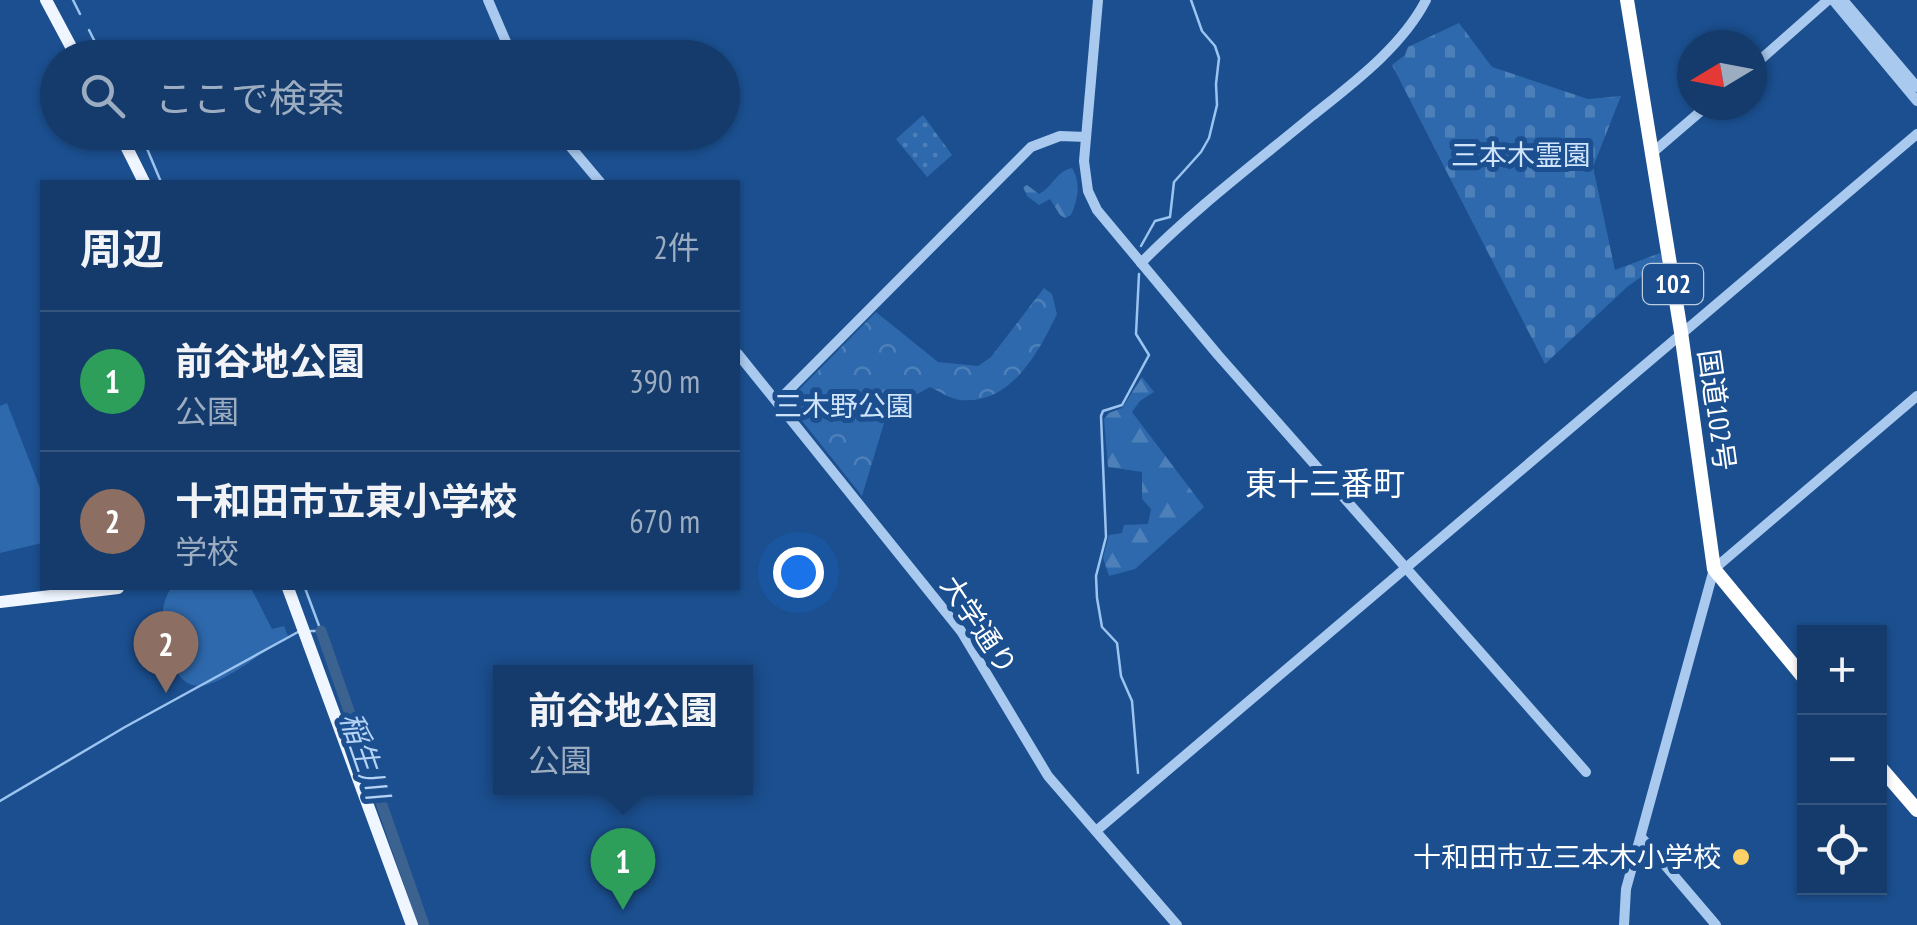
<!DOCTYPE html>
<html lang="ja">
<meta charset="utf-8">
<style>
:root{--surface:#143b6b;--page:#214673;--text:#f1f3f6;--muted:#9dadc1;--line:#33557e;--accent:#ffd166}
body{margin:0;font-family:"PT Sans Narrow","Noto Sans JP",sans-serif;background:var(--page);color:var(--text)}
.controls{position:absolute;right:30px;bottom:30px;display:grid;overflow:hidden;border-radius:0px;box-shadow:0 2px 8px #0004}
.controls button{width:90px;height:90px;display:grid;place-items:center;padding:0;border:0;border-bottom:2px solid var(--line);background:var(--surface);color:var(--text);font:50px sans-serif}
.compass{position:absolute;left:1677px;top:30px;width:90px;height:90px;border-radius:50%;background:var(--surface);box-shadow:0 2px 8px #0004;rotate:260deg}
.you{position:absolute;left:798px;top:572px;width:35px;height:35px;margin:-25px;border:8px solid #fff;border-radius:50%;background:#1a73e8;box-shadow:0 0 0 15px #1a73e833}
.badge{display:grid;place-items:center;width:65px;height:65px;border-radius:50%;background:var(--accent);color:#fff;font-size:32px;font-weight:700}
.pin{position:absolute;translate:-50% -82px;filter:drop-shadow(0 2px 5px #0008)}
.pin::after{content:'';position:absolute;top:52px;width:35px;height:30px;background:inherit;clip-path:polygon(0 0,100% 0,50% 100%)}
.popup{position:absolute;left:493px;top:665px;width:260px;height:130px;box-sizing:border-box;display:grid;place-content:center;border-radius:0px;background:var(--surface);filter:drop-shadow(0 2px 8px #0005);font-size:32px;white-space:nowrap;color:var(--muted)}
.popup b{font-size:38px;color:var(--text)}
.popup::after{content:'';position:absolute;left:50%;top:100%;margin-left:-20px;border:20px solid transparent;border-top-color:var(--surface)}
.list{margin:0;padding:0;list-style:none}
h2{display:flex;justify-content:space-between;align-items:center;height:130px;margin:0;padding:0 40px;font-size:42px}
h2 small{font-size:32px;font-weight:400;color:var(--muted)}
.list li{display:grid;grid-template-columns:65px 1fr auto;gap:30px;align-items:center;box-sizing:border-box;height:140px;padding:0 40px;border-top:2px solid var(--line)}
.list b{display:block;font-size:38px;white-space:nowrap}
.list p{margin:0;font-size:32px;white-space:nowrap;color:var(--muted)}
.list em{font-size:32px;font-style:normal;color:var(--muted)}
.icon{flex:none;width:55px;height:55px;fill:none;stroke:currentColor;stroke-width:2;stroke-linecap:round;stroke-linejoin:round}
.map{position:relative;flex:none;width:1917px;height:925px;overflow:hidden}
.search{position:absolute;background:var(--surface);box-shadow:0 2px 8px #0004;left:40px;top:40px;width:700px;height:110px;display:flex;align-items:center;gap:25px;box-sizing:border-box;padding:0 35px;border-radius:55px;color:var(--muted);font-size:38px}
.panel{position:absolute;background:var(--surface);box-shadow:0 2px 8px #0004;left:40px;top:180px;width:700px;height:410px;border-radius:0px}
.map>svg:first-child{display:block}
.grass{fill:url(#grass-dots)}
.forest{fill:url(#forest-firs)}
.cemetery{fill:url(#cemetery-stones)}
.park{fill:url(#park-crowns)}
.pitch{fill:#2e69ad}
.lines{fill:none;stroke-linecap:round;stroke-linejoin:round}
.stream{stroke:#9cc4f0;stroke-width:2.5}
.river{stroke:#3c6290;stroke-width:11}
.minor{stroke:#a9c9ee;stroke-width:10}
.major{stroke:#f0f6ff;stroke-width:12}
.highway{stroke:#fff;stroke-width:14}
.poi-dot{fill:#ffd166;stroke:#1b4f8f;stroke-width:4}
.labels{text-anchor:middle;stroke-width:10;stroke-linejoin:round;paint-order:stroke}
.shield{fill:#1b4f8f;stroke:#bbcadd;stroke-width:2.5}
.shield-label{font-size:25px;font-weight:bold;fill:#fff}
.park-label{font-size:28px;fill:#cfe3fa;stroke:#1b4f8f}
.street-label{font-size:28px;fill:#fff;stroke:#1b4f8f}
.poi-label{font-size:28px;fill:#fff;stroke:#1b4f8f;text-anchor:end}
.water-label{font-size:30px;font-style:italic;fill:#b5d3f5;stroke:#1b4f8f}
.quarter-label{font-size:32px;fill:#fff;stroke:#1b4f8f}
</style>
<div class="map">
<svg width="1917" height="925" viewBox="0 0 1917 925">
<defs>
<pattern id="grass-dots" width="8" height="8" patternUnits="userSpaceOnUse" patternTransform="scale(2.5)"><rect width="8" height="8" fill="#2e69ad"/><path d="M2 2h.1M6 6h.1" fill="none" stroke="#4d80b9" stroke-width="1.8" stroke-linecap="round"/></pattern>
<pattern id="forest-firs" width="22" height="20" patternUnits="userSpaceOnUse" patternTransform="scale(2.5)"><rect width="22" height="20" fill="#2e69ad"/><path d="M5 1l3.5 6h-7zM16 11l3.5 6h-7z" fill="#4d80b9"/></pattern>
<pattern id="cemetery-stones" width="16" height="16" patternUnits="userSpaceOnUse" patternTransform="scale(2.5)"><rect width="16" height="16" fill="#2e69ad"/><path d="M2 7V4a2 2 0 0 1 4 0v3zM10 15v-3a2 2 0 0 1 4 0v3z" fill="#4d80b9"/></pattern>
<pattern id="park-crowns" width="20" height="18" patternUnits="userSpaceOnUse" patternTransform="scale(2.5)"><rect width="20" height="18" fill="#2e69ad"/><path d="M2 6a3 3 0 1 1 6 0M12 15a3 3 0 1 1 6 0" fill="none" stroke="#4d80b9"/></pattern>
</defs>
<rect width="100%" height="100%" fill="#1b4f8f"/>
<path class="grass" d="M 923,115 L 952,155 L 927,177 L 896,139 Z"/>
<g class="forest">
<path d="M 1072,168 C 1081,181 1078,201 1071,215 L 1065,218 L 1060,215 L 1050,199 L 1039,205 L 1027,196 L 1023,187 L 1027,185 L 1039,194 C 1053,187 1055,172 1072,168 Z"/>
<path d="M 1142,377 L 1154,392 L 1140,401 L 1132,412 L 1204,507 L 1135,569 L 1109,576 L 1103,558 L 1109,535 L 1122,533 L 1124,525 L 1148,524 L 1151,509 L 1142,499 L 1142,472 L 1108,467 L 1104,419 L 1109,413 L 1122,408 Z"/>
</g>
<path class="cemetery" d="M 1459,23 L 1492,67 L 1588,99 L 1621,96 L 1593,167 L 1615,270 L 1660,253 L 1663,261 L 1627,287 L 1545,364 L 1392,65 L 1405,55 L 1408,47 Z"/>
<path class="park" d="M 1044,288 L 1052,294 L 1057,314 C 1039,352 1011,405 960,400 C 950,399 939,391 930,387 L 888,410 L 862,496 L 787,402 L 876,312 L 938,362 L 978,366 L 991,357 Z"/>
<g class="pitch">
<path d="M 7,403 L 42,493 L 42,543 L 0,553 L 0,406 Z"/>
<path d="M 251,588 L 272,629 L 284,626 L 288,636 C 268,648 221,686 199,686 C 165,686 152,610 171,589 Z"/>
</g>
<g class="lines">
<g class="stream">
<path d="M 73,0 L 80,14"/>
<path d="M 89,30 L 103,58"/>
<path d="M 140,132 L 161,182"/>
<path d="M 1141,246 L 1155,221 L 1170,217 L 1174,182 L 1201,152 L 1209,138 L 1217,105 L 1216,84 L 1219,58 L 1215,46 L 1202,31 L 1191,0"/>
<path d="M 305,588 L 321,631 L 311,631"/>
<path d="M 1138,773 L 1132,701 L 1121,676 L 1117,643 L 1102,627 L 1097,598 L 1096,576 L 1106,537 L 1101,416 L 1103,411 L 1122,405 L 1149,355 L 1136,334 L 1139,274"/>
<path d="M 0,801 L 125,727 L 298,632"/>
</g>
<path class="river" d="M 321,631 L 424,925"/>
<g class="minor">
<path d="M 488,0 L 513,58"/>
<path d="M 1098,0 L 1084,161 L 1088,191 L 1097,210 L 1218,355 L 1586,772"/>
<path d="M 1833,0 L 1917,101"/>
<path d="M 1843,0 L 1917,87"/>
<path d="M 1752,67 L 1828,0"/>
<path d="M 558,132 L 600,182"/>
<path d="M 1651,154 L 1708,105"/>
<path d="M 1141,263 C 1193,210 1254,164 1312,116 C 1352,84 1402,47 1426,0"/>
<path d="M 738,354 L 961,631 L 1048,776 L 1177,925"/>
<path d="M 777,402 L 1031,147 L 1060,136 L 1086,137"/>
<path d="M 1096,831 L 1917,134"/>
<path d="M 1641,837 L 1716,925"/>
<path d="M 1624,925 L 1626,889 L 1714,569 L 1917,396"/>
</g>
<g class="major">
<path d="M 46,0 L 77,58"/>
<path d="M 119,132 L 144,182"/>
<path d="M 288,588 L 412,925"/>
<path d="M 0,602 L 118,588"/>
</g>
<g class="highway">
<path d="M 1627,0 L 1681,332 L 1714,569 L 1804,678"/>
<path d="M 1880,767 L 1917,810"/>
</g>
</g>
<circle class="poi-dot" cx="1741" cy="857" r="10"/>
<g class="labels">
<rect class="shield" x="1643" y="264" width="60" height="40" rx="8"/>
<g class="shield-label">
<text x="1673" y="293">102</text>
</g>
<g class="park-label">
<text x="1521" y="165">三本木霊園</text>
<text x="844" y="416">三木野公園</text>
</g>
<g class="street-label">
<text transform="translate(1717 410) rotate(82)" y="10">国道102号</text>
<text transform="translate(979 625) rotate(56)" y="10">大学通り</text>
</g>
<g class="poi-label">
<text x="1721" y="867">十和田市立三本木小学校</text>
</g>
<g class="water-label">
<text transform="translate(364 756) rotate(71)" y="10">稲生川</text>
</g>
<g class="quarter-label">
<text x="1325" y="495">東十三番町</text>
</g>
</g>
</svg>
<div class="controls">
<button>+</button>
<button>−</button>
<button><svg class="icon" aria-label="locate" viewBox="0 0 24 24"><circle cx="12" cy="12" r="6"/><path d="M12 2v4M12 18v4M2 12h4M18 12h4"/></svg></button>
</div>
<svg class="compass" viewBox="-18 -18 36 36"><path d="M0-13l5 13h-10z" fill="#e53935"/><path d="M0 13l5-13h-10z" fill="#9dadc1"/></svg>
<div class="you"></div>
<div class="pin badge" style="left:623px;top:910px;background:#2e9e5b">1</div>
<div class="popup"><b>前谷地公園</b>公園</div>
<div class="pin badge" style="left:166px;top:693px;background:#8d6e63">2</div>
<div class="search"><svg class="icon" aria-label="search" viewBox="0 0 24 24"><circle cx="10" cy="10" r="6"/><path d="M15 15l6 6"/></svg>ここで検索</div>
<section class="panel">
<h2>周辺<small>2件</small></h2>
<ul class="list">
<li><span class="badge" style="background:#2e9e5b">1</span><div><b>前谷地公園</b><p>公園</p></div><em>390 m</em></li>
<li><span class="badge" style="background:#8d6e63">2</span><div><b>十和田市立東小学校</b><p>学校</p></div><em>670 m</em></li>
</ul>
</section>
</div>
